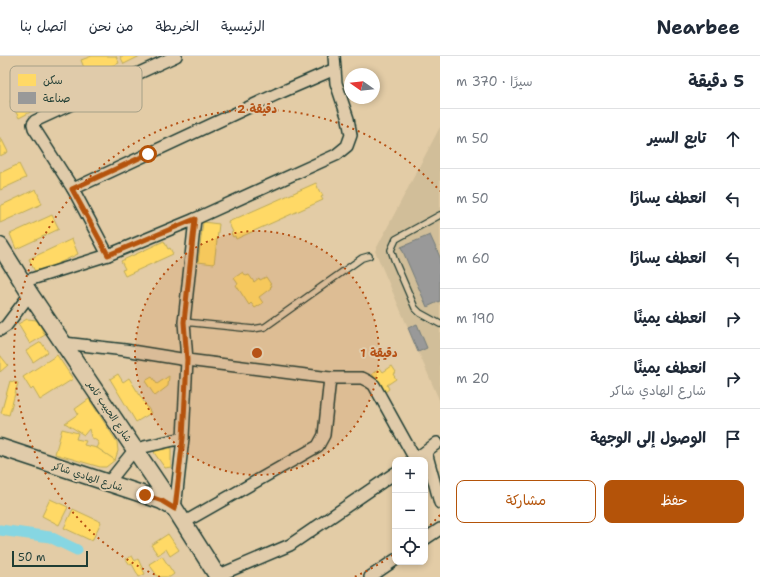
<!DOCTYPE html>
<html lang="ar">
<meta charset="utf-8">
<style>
:root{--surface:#fff;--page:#f2f2f3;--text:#1f2937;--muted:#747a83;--line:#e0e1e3;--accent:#b45309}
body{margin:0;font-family:"Shantell Sans","Playpen Sans Arabic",sans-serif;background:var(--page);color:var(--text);direction:rtl}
.controls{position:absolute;right:12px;bottom:12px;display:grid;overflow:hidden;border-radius:8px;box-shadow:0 2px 6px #0003}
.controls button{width:36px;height:36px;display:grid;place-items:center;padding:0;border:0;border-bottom:1px solid var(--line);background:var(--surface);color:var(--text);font:20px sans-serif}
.compass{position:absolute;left:344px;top:12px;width:36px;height:36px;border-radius:50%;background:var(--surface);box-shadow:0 2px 6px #0003;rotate:284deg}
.scale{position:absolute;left:12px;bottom:10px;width:76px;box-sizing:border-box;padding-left:4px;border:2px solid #1f3d34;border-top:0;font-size:11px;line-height:14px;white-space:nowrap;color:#1f3d34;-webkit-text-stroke:3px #e0cbaa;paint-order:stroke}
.stop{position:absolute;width:12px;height:12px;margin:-9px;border:3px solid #b45309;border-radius:50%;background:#fff}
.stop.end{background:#b45309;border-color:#fff;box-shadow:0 1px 4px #0008}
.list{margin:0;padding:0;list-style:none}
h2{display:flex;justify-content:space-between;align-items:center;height:52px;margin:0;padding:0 16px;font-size:17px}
h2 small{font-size:13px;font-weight:400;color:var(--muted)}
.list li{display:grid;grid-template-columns:26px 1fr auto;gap:12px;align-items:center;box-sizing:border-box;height:60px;padding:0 16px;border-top:1px solid var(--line)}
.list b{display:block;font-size:15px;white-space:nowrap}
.list p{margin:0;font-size:13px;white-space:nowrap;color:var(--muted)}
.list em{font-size:13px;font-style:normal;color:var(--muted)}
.actions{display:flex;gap:8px;padding:12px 16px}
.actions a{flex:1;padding:9px 0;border:1px solid var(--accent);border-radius:8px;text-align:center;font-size:14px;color:var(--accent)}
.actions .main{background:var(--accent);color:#fff}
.icon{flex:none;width:22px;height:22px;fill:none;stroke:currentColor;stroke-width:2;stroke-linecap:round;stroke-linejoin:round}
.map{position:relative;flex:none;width:440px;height:521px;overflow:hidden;direction:ltr}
header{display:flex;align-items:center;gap:24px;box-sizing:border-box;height:56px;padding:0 20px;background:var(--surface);border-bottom:1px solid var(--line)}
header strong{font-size:19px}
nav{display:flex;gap:22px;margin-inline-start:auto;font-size:14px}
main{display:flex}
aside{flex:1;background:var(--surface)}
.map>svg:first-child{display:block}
.built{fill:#d1be99}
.homes{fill:#ffd966;stroke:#bcaa57}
.industry{fill:#999;stroke:#747d7b}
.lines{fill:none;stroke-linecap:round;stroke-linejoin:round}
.canal{stroke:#86d6e2;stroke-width:11}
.lane-casing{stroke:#1f3d34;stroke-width:8}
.street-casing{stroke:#1f3d34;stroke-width:14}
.secondary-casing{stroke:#1f3d34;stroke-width:19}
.lane{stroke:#e0cbaa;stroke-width:5.5}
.street{stroke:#e0cbaa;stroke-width:11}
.secondary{stroke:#e0cbaa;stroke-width:16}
.route{stroke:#b45309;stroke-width:5}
.ring{fill:none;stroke:#b65216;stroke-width:2;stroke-dasharray:2 4}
.labels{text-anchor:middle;stroke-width:4;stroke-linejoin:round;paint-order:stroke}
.street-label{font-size:10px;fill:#1f3d34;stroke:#e0cbaa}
.key{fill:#e0cbaa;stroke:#a6a087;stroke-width:1}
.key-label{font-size:11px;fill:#1f3d34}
.centre{fill:#b65216;stroke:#e0cbaa;stroke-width:2}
.ring-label{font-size:12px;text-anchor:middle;font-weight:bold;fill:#b65216;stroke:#e0cbaa;stroke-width:4;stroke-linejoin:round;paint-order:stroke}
</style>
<header>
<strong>Nearbee</strong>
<nav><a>الرئيسية</a><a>الخريطة</a><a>من نحن</a><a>اتصل بنا</a></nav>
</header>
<main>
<aside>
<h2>5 دقيقة<small>سيرًا · 370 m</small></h2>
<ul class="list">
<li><svg class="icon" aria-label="ahead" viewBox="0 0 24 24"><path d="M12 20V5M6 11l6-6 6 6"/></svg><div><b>تابع السير</b></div><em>50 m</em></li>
<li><svg class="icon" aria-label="left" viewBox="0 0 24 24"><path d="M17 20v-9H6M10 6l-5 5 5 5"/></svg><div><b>انعطف يسارًا</b></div><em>50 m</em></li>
<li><svg class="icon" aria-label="left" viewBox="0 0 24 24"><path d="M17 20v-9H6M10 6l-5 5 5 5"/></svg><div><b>انعطف يسارًا</b></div><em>60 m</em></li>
<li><svg class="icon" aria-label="right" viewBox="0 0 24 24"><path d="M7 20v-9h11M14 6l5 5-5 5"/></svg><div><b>انعطف يمينًا</b></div><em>190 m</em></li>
<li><svg class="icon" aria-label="right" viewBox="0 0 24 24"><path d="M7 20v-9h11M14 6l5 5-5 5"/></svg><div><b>انعطف يمينًا</b><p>شارع الهادي شاكر</p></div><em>20 m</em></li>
<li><svg class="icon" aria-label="arrive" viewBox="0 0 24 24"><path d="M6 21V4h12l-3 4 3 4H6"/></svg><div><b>الوصول إلى الوجهة</b></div></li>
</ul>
<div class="actions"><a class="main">حفظ</a><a>مشاركة</a></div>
</aside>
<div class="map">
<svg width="440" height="521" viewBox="0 0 440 521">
<rect width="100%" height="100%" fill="#e3cca6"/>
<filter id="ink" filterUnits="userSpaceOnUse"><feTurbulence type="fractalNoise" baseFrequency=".025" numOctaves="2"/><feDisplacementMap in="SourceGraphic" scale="8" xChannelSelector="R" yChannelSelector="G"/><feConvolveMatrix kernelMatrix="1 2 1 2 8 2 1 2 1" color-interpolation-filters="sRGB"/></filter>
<g filter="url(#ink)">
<path class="built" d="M 440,71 L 440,346 L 375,195 Z"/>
<g class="homes">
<path d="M 92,0 L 116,0 L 119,7 L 87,20 L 81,4 Z"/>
<path d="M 120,0 L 140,0 L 124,8 Z"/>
<path d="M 39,29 L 48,47 L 19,62 L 10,45 Z"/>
<path d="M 0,82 L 1,82 L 8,96 L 0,100 Z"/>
<path d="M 19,108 L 26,122 L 0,134 L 0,117 Z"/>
<path d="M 316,127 L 320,137 L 321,136 L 323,140 L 321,141 L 323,144 L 236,183 L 235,180 L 233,181 L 231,177 L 233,176 L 228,166 Z"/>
<path d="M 36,133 L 42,148 L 0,167 L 0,150 Z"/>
<path d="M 52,159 L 59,173 L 16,193 L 10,178 Z"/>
<path d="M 203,166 L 219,168 L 214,208 L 198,206 Z"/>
<path d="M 72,183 L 78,198 L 36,218 L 29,203 Z"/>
<path d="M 164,185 L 168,193 L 170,192 L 173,198 L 125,220 L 122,214 L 125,213 L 121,205 Z"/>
<path d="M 243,216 L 246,220 L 249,219 L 254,226 L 259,222 L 260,224 L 266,221 L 272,230 L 270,231 L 271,232 L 259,241 L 263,247 L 255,252 L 251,247 L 249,249 L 236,229 L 238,228 L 234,222 Z"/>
<path d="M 27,263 L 37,264 L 45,279 L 30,288 L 18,268 Z"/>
<path d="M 41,286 L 48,296 L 33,306 L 26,295 Z"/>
<path d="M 0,299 L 8,309 L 0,316 Z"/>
<path d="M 57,299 L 73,323 L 40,344 L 33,332 L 31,334 L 23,321 Z"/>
<path d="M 392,310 L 396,316 L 393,318 L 396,323 L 387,329 L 389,333 L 385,336 L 372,318 L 380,312 L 383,316 Z"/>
<path d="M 118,318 L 123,326 L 129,322 L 151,357 L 136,366 L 110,323 Z"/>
<path d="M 169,320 L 168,330 L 155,340 L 145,325 L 152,321 L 157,328 Z"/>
<path d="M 10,325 L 18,327 L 9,359 L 1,357 Z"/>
<path d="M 89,343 L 117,386 L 118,395 L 115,404 L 97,392 L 99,388 L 97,385 L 91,381 L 89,373 L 84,379 L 65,367 L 78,358 L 75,353 Z"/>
<path d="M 62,373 L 78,377 L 76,383 L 86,385 L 84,389 L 97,392 L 115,404 L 106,411 L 100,411 L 55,398 Z"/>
<path d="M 171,390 L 171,411 L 165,412 L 155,398 L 154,395 L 155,393 Z"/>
<path d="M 50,443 L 68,451 L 59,469 L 42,460 Z"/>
<path d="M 73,453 L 101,466 L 92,485 L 64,472 Z"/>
<path d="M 168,478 L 179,494 L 170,500 L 166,493 L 158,499 L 151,489 Z"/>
<path d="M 132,500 L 135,505 L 138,503 L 145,518 L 139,521 L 132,508 L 130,509 L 126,503 Z"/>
<path d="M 162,500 L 174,518 L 170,521 L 158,521 L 149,508 Z"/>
</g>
<g class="industry">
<path d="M 430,179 L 440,201 L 440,245 L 427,251 L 401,191 Z"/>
<path d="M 417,268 L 427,292 L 418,296 L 408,272 Z"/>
</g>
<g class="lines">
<path class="canal" d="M 0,474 L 50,481 L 77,494"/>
<g class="lane-casing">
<g id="lane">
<path d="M 440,159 L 396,183 L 391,194 L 394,203 L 415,252 L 420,257 L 440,268"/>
<path d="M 184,266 L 253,273 L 265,271 L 362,202 L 369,200"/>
</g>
</g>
<g class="street-casing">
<g id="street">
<path d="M 73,133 L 277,38 L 335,13"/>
<path d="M 108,199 L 73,133 L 34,72 L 33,68 L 35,65 L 176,0"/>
<path d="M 22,226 L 108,199 L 195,163 L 336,99 L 347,90 L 351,79 L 348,63 L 336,27 L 334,0"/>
<path d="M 0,274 L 6,270 L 30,238"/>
<path d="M 64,287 L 125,294 L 187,304 L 330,322 L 362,322 L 368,325 L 374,329 L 415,403"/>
<path d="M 426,396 L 440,447"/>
<path d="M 421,399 L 437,387"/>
<path d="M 108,427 L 135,393 L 183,382"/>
<path d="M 175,453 L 183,382 L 187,304 L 184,266 L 195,163"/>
<path d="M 183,467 L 318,390 L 324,379 L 330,322"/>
<path d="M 425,483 L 440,473"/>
<path d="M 217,520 L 290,489 L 395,417"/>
<path d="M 370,521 L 395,504"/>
</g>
</g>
<g class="secondary-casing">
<g id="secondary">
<path d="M 0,190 L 30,238 L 175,453 L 218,521"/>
<path d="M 0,391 L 145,439 L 162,445 L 174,452"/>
</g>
</g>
<use href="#lane" class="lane"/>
<use href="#street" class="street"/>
<use href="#secondary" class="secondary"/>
</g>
</g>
<g class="lines" filter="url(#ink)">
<path class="route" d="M 145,439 L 162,445 L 175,453 L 183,382 L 187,304 L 184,266 L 195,163 L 108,199 L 72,133 L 148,98"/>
</g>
<circle cx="257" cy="297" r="122" fill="#b65216" fill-opacity=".12"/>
<g class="ring">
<circle cx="257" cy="297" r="122"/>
<path d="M440 459A244 244 0 0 1 426 473M393 499A244 244 0 0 1 354 521M160 521A244 244 0 1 1 440 135"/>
</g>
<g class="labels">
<g class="street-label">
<text transform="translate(110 355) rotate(56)" y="4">شارع الحبيب ثامر</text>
<text transform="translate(88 420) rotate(18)" y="4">شارع الهادي شاكر</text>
</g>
</g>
<rect x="10" y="10" width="132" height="46" rx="6" class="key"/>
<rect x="18" y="18" width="18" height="12" fill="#ffd966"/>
<rect x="18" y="36" width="18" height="12" fill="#999"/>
<g class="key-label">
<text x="43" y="28">سكن</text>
<text x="43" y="46">صناعة</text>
</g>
<circle cx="257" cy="297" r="6" class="centre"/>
<g class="ring-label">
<text x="257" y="57">2 دقيقة</text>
<text x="379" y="301">1 دقيقة</text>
</g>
</svg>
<div class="controls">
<button>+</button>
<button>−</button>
<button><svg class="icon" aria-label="locate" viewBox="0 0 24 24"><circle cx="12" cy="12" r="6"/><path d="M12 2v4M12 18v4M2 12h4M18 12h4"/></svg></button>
</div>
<svg class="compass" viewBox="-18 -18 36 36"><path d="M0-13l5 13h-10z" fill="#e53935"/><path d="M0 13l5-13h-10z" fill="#747a83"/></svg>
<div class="scale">50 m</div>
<div class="stop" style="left:148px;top:98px"></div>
<div class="stop end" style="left:145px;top:439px"></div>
</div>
</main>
